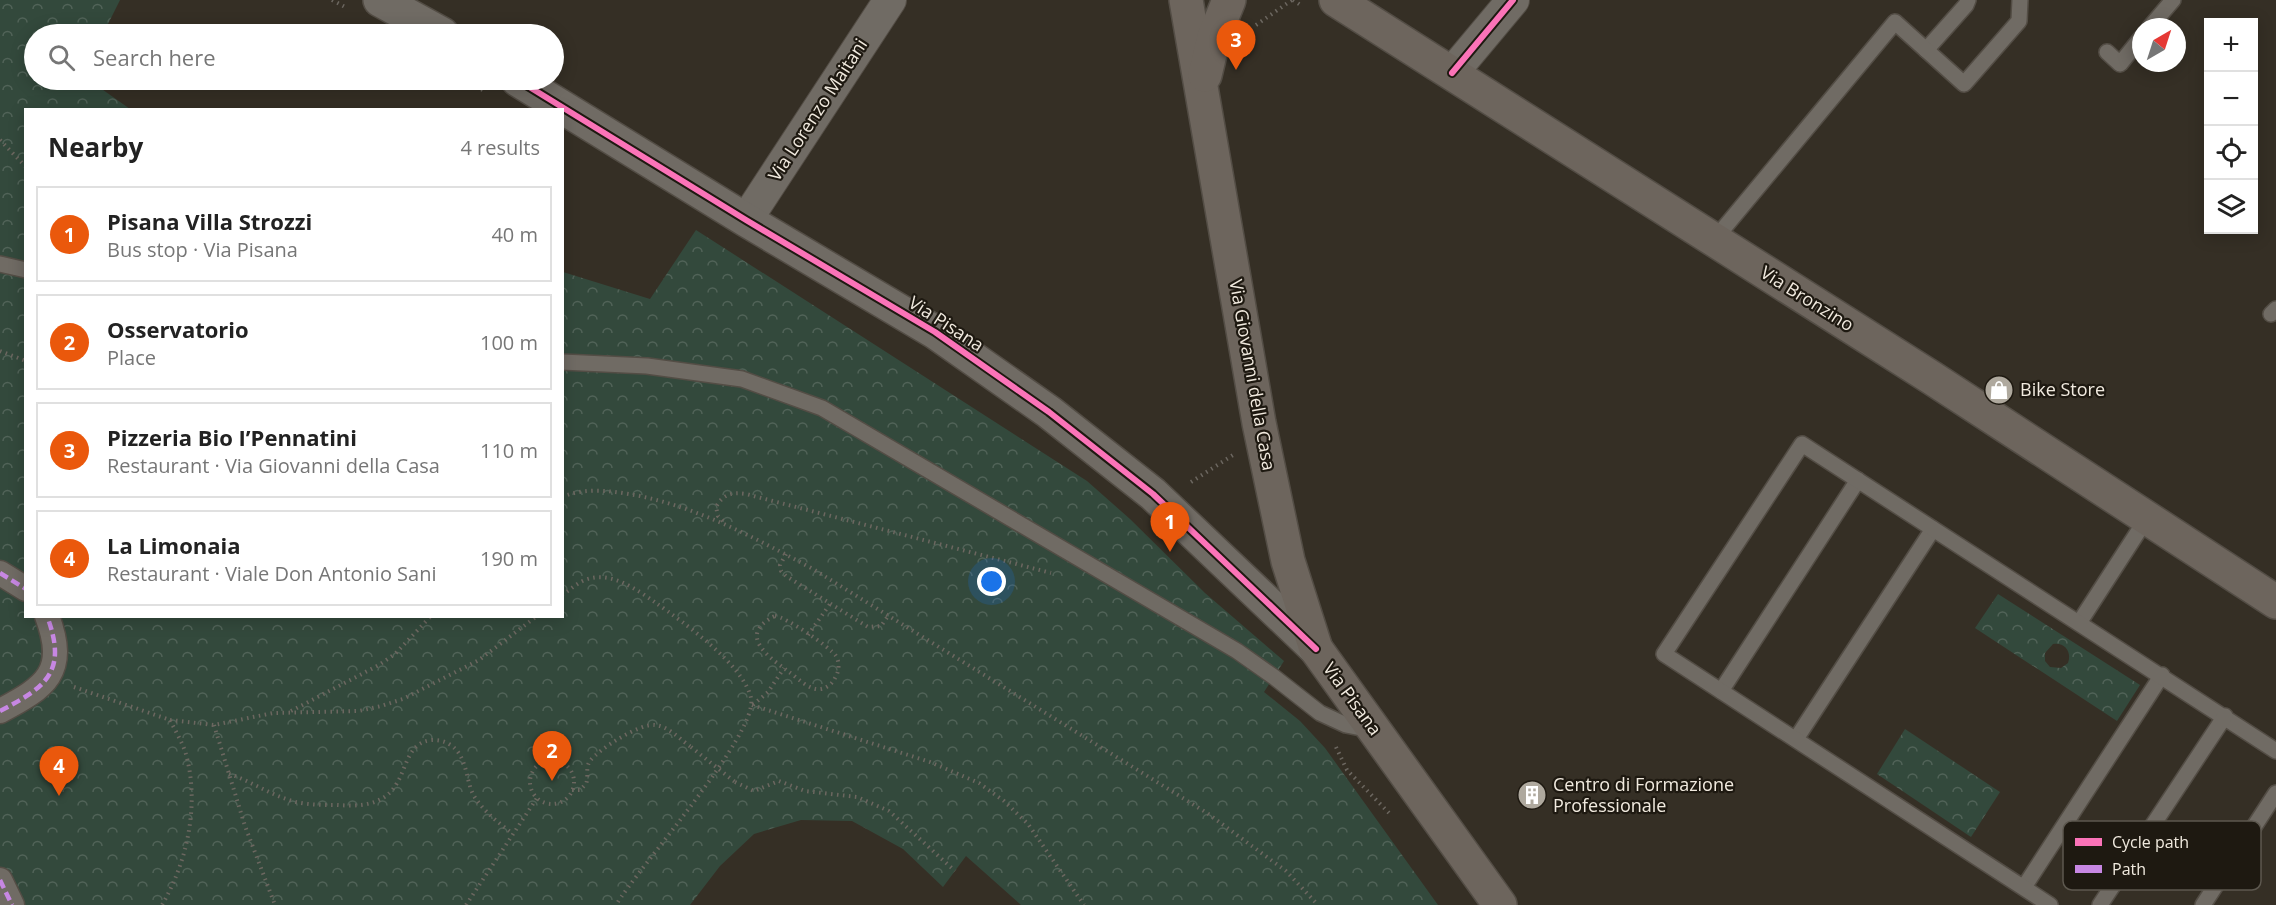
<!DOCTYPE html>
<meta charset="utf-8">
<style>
:root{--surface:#fff;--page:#f6f6f6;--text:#222;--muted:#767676;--line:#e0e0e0;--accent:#ea580c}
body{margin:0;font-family:"Open Sans",sans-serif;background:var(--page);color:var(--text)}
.controls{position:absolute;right:18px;top:18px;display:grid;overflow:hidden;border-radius:0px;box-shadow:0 3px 15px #0003}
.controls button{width:54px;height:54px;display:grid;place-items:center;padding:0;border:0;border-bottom:2px solid var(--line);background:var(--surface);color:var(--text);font:30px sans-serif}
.compass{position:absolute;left:2132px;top:18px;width:54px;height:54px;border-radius:50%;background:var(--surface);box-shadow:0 3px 15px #0003;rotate:39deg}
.you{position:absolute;left:992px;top:582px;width:21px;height:21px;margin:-15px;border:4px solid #fff;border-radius:50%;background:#1a73e8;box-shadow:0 0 0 9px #1a73e833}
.badge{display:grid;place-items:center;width:39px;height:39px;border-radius:50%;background:var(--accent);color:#fff;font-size:20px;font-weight:700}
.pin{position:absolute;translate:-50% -50px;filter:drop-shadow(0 2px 3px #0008)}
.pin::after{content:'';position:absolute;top:32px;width:21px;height:18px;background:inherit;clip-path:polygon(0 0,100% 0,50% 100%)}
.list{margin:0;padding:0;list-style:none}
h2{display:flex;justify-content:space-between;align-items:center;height:78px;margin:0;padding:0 24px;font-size:26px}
h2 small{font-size:20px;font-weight:400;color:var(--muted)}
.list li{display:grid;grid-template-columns:39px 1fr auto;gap:18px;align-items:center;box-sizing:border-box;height:96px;margin:0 12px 12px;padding:0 12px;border:2px solid var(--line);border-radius:0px}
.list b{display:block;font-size:22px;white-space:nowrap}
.list p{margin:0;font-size:20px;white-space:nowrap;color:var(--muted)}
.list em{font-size:20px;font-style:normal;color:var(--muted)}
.icon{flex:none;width:33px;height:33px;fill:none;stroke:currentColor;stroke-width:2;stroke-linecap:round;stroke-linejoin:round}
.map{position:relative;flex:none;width:2276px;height:905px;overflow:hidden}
.search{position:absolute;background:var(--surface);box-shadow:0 3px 15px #0003;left:24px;top:24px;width:540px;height:66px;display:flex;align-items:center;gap:15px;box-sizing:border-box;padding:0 21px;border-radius:33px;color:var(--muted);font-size:22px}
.panel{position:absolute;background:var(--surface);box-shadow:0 3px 15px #0003;left:24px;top:108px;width:540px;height:510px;border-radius:0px}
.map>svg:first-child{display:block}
.forest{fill:url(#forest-crowns);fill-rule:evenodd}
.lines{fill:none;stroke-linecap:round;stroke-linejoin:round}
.service-casing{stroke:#534d45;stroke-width:18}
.pedestrian-casing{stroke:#534d45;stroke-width:27}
.minor-casing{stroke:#534d45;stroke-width:34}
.tertiary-casing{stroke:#534d45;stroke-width:36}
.primary-casing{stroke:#534d45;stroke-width:36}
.path{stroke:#6c6760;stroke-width:4;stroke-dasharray:1.5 4.5;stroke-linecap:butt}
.service{stroke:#706b64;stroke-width:15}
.pedestrian{stroke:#706b64;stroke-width:24}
.minor{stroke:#706b64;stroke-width:32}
.tertiary{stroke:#706b64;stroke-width:33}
.primary{stroke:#6d655d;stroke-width:33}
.path-bridge{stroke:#6c6760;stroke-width:4;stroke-dasharray:1.5 4.5;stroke-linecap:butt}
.quiet{stroke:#c787e3;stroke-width:4.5;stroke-dasharray:9 4.5;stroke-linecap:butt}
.cycleway-casing{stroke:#1e1911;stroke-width:10}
.cycleway{stroke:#fb73b8;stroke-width:6}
.labels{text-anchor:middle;stroke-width:4.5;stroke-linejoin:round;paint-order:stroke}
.street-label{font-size:18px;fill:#f1eadf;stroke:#1e1911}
.poi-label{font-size:18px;fill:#f1eadf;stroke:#1e1911;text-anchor:start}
.key{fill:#1e1911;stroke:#5d584f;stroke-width:1.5}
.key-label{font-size:16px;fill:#f1eadf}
</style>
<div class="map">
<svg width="2276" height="905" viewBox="0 0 2276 905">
<defs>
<pattern id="forest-crowns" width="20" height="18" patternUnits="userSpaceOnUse" patternTransform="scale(1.5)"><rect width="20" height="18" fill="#33493c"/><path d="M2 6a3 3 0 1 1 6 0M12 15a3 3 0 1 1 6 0" fill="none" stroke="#516358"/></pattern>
</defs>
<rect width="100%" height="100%" fill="#352f25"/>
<g class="forest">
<path d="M 0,0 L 120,0 L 103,34 L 34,34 L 34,80 L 89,80 L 130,109 L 26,110 L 26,616 L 562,616 L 563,272 L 650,299 L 696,230 L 1087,481 L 1130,519 L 1205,593 L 1284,661 L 1264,692 L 1300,721 L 1325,748 L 1438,905 L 1021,905 L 966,856 L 943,887 L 903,849 L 852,821 L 801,820 L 754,834 L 720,866 L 690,905 L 0,905 Z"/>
<path d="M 1998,594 L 2140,685 L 2117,721 L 1975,628 ZM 2053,644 C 2065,642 2072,652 2068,663 L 2061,668 L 2050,667 L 2045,661 L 2045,653 Z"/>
<path d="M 1905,729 L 2000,792 L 1971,837 L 1877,774 Z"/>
</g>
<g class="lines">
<g class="service-casing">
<g id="service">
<path d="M 2150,27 L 2173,0"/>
<path d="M 1926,50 L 1966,5 L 1968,0"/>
<path d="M 2107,52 L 2120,64 L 2141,38"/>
<path d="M 1714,240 L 1895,22 L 1964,84 L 2019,21 L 2020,0"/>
<path d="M 0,264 L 26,270"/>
<path d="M 2271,314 L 2276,309"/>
<path d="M 562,362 L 647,366 L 742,379 L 822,408 L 1237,651 L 1274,677 L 1320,713 L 1346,725 L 1371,730"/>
<path d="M 2079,623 L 2147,518"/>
<path d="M 1721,691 L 1858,480"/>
<path d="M 1796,739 L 1933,529"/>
<path d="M 2024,887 L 2162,675"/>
<path d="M 2050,905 L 1664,654 L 1802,444 L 2276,751"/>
<path d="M 2100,905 L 2225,716"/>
<path d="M 2203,905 L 2276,793"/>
</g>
</g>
<g class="pedestrian-casing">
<g id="pedestrian">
<path d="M 0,573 L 26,589"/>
<path d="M 0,711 C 46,687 68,672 47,616"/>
<path d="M 0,880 L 12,905"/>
</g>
</g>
<g class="minor-casing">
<g id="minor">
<path d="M 1452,73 L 1513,0"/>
<path d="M 746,220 L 890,0"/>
</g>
</g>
<g class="tertiary-casing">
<g id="tertiary">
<path d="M 380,0 L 442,34"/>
<path d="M 518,80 L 746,220 L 935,332 L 1049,412 L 1153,494 L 1316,649"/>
</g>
</g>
<g class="primary-casing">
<g id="primary">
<path d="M 1186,0 L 1259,423 L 1288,561 L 1316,649 L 1500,905"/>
<path d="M 1336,0 L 1932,378 L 2276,602"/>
<path d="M 1205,75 L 1214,37 L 1229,0"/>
</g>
</g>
<g class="path">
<path d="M 332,0 L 347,8"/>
<path d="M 1293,0 L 1302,6"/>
<path d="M 1256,25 L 1292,0"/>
<path d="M 466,80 L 486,92"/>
<path d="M 0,140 L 26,167"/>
<path d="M 0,351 L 26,361"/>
<path d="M 1191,482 L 1233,455"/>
<path d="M 562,497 C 586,487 611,491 635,495 C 700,508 755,538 813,569 L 1207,813 L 1286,871 L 1318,905"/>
<path d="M 723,521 L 718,516 L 716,507 C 723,494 732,492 746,494 L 1051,573"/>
<path d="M 786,554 L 780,565 L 781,571 L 786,576 L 868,627 L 881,626 L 888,616"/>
<path d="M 562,595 C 570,590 577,583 585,580 C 610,570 636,589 656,603 C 683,622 744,665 751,698 C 759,733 638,868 616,905"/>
<path d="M 775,616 C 786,617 830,647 836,656 C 840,663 839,672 835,678 C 833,683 827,688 821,689 C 809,691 798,678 789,672 C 769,657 736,635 775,616 Z"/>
<path d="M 808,635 L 830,604"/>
<path d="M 74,687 L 170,720 C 176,732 184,745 187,758 C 199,807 187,862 162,905"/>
<path d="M 752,705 L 930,762 L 979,783 L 1004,801 L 1028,824 L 1084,905"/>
<path d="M 753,705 L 768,692 L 784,668"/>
<path d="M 291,711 L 379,665 L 395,654 L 431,616"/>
<path d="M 170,720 L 214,725 L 273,713 L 359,711 L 381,706 L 403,699 L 479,660 L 537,616"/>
<path d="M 214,725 L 245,826 L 275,905"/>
<path d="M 1336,747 L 1347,770 L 1391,815"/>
<circle cx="552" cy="782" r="22"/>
<path d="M 229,774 C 251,781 272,796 296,802 C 309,805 323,805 337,805 C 350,806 365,806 377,801 C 386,797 392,792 397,783 C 407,767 408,742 432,740 C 438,740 444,741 449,744 C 468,755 465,780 474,796 C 484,812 499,823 513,834"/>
<path d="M 735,782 L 754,791 L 779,781 L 805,791 L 857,797 L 889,811 L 955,871"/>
<path d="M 572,790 L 580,790 L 586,784 C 589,776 585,768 590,761 C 599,749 640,723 655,725 C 668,726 681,740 691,747"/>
<path d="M 466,905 L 537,798"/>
</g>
<use href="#service" class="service"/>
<use href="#pedestrian" class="pedestrian"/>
<use href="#minor" class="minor"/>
<use href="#tertiary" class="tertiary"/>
<use href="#primary" class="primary"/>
<path class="path-bridge" d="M 691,747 L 735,782"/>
<g class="quiet">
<path d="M 0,573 L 26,589"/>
<path d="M 0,711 C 46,687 68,672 47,616"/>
<path d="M 0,880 L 12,905"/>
</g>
<g class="cycleway-casing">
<g id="cycleway">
<path d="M 1452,73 L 1513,0"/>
<path d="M 518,80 L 746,220 L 935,332 L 1049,412 L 1153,494 L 1316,649"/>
</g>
</g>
<use href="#cycleway" class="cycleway"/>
</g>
<defs>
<g id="shop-disc" transform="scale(1.5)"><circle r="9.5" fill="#afa99e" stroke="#1e1911"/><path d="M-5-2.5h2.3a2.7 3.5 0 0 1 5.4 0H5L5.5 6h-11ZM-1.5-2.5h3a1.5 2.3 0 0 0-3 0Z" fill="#fff"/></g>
<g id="building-disc" transform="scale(1.5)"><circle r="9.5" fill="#afa99e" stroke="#1e1911"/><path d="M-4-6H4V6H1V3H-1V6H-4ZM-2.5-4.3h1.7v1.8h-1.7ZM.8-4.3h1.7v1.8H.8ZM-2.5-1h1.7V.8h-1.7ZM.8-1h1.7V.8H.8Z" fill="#fff"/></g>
</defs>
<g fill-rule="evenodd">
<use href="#shop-disc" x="1999" y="390"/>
<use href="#building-disc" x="1532" y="795"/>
</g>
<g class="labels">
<g class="street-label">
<text transform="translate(818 110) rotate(-57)" y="6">Via Lorenzo Maitani</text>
<text transform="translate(1807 299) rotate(32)" y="6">Via Bronzino</text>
<text transform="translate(946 324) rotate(33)" y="6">Via Pisana</text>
<text transform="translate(1252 375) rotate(80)" y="6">Via Giovanni della Casa</text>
<text transform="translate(1352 699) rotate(54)" y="6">Via Pisana</text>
</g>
<g class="poi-label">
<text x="2020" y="396">Bike Store</text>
<text x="1553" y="791">Centro di Formazione<tspan x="1553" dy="21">Professionale</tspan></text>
</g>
</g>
<rect x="2063" y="821" width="198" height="69" rx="9" class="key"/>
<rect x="2075" y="838" width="27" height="8" fill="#fb73b8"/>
<rect x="2075" y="865" width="27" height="8" fill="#c787e3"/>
<g class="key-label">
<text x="2112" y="848">Cycle path</text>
<text x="2112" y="875">Path</text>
</g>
</svg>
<div class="controls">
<button>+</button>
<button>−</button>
<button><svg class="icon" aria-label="locate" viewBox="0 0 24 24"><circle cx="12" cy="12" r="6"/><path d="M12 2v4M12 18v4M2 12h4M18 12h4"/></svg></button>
<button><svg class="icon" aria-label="layers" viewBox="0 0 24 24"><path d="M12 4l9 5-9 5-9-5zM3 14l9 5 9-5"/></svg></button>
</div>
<svg class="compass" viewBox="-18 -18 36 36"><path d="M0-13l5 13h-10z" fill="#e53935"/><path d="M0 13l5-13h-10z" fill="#767676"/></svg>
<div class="you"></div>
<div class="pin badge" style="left:1170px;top:552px">1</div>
<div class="pin badge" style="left:552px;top:781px">2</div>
<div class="pin badge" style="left:1236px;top:70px">3</div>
<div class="pin badge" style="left:59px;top:796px">4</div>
<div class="search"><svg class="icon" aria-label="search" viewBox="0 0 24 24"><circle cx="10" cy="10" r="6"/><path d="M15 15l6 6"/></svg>Search here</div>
<section class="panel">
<h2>Nearby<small>4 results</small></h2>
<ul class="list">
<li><span class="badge">1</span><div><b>Pisana Villa Strozzi</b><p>Bus stop · Via Pisana</p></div><em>40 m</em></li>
<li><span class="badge">2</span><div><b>Osservatorio</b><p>Place</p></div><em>100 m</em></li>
<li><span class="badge">3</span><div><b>Pizzeria Bio I’Pennatini</b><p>Restaurant · Via Giovanni della Casa</p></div><em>110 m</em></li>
<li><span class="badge">4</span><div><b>La Limonaia</b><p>Restaurant · Viale Don Antonio Sani</p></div><em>190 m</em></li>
</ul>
</section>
</div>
